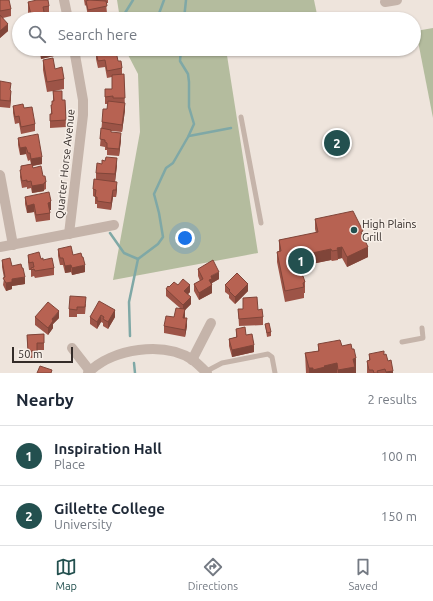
<!DOCTYPE html>
<style>
:root{--surface:#fff;--page:#f6f6f7;--text:#1f2937;--muted:#747a83;--line:#e0e1e3;--accent:#23504f}
body{margin:0;font-family:Ubuntu,sans-serif;background:var(--page);color:var(--text)}
.scale{position:absolute;left:12px;bottom:10px;width:61px;box-sizing:border-box;padding-left:4px;border:2px solid #332b28;border-top:0;font-size:11px;line-height:14px;white-space:nowrap;color:#332b28;-webkit-text-stroke:3px #f7efe8;paint-order:stroke}
.you{position:absolute;left:185px;top:238px;width:14px;height:14px;margin:-10px;border:3px solid #fff;border-radius:50%;background:#1a73e8;box-shadow:0 0 0 6px #1a73e833}
.badge{display:grid;place-items:center;width:26px;height:26px;border-radius:50%;background:var(--accent);color:#fff;font-size:13px;font-weight:700}
.pin{position:absolute;translate:-50% -50%;border:2px solid #fff;box-shadow:0 1px 4px #0006}
.list{margin:0;padding:0;list-style:none}
h2{display:flex;justify-content:space-between;align-items:center;height:52px;margin:0;padding:0 16px;font-size:17px}
h2 small{font-size:13px;font-weight:400;color:var(--muted)}
.list li{display:grid;grid-template-columns:26px 1fr auto;gap:12px;align-items:center;box-sizing:border-box;height:60px;padding:0 16px;border-top:1px solid var(--line)}
.list b{display:block;font-size:15px;white-space:nowrap}
.list p{margin:0;font-size:13px;white-space:nowrap;color:var(--muted)}
.list em{font-size:13px;font-style:normal;color:var(--muted)}
.icon{flex:none;width:22px;height:22px;fill:none;stroke:currentColor;stroke-width:2;stroke-linecap:round;stroke-linejoin:round}
.map{position:relative;flex:none;width:433px;height:373px;overflow:hidden}
.search{position:absolute;background:var(--surface);box-shadow:0 1px 3px #0004;left:12px;right:12px;top:12px;height:44px;display:flex;align-items:center;gap:10px;box-sizing:border-box;padding:0 14px;border-radius:22px;color:var(--muted);font-size:15px}
.sheet{height:172px;background:var(--surface)}
nav{display:flex;justify-content:space-around;align-items:center;box-sizing:border-box;height:56px;border-top:1px solid var(--line);background:var(--surface);font-size:11px;color:var(--muted)}
nav a{display:grid;justify-items:center;gap:2px}
nav .on{color:var(--accent)}
.map>svg:first-child{display:block}
.green{fill:#b4bc9e}
.lines{fill:none;stroke-linecap:round;stroke-linejoin:round}
.stream{stroke:#7fa8a6;stroke-width:2.5}
.service{stroke:#c5b4aa;stroke-width:5}
.minor{stroke:#c5b4aa;stroke-width:10}
.wall{fill:#9d5447}
.shaded-wall{fill:#804539}
.building{fill:#b76252;stroke:#804539}
.poi-dot{fill:#23504f;stroke:#f7efe8;stroke-width:1.5}
.labels{text-anchor:middle;stroke-width:3;stroke-linejoin:round;paint-order:stroke}
.street-label{font-size:11px;fill:#332b28;stroke:#f7efe8}
.poi-label{font-size:11px;fill:#332b28;stroke:#f7efe8;text-anchor:start}
</style>
<div class="map">
<svg width="433" height="373" viewBox="0 0 433 373">
<rect width="100%" height="100%" fill="#eee4dc"/>
<g class="green">
<path d="M 117,0 L 314,0 L 318,19 L 120,19 Z"/>
<path d="M 433,28 L 433,118 L 416,31 Z"/>
<path d="M 125,49 L 226,49 L 258,253 L 113,280 L 140,132 L 138,74 Z"/>
</g>
<g class="lines">
<g class="stream">
<path d="M 125,19 L 125,13 L 133,0"/>
<path d="M 157,19 L 164,0"/>
<path d="M 184,19 L 186,0"/>
<path d="M 189,136 L 231,128"/>
<path d="M 110,233 L 124,253 L 138,259"/>
<path d="M 130,336 L 129,302 L 138,259 L 158,244 L 163,237 L 159,213 L 154,194 L 166,168 L 173,163 L 188,137 L 194,124 L 189,107 L 189,82 L 188,74 L 180,61 L 181,49"/>
<path d="M 134,363 L 135,373"/>
</g>
<g class="service">
<path d="M 241,117 L 261,223"/>
<path d="M 402,342 L 423,338 L 422,328"/>
<path d="M 205,372 L 222,363 L 268,354 L 272,357 L 275,373"/>
</g>
<g class="minor">
<path d="M 64,0 L 68,19"/>
<path d="M 385,2 L 397,0"/>
<path d="M 0,175 L 13,245"/>
<path d="M 69,234 L 83,115 L 83,100 L 74,49"/>
<path d="M 0,247 L 114,225"/>
<path d="M 72,348 L 90,371"/>
<path d="M 192,360 L 211,323"/>
<path d="M 88,373 C 112,348 164,341 193,360 C 198,364 203,369 207,373"/>
</g>
</g>
<g class="wall">
<path d="M 0,0 L 11,9 L 11,16 L 3,18 L 8,31 L 0,38 Z"/>
<path d="M 84,0 L 108,0 L 108,3 L 106,3 L 107,13 L 88,17 L 86,5 L 85,6 Z"/>
<path d="M 28,2 L 49,6 L 49,16 L 45,17 L 45,19 L 30,19 L 28,12 Z"/>
<path d="M 39,49 L 54,49 L 54,56 L 41,59 Z"/>
<path d="M 96,52 L 107,53 L 118,61 L 122,68 L 122,74 L 124,74 L 125,110 L 122,132 L 111,131 L 111,132 L 121,140 L 119,156 L 107,155 L 107,150 L 105,150 L 105,147 L 100,146 L 102,122 L 107,109 L 108,104 L 105,104 L 105,89 L 112,89 L 112,77 L 107,78 L 105,67 L 98,68 L 96,59 Z"/>
<path d="M 43,60 L 55,69 L 64,79 L 64,89 L 54,91 L 62,100 L 65,100 L 66,127 L 50,128 L 50,114 L 51,114 L 51,105 L 52,105 L 53,101 L 53,91 L 47,92 L 43,70 Z"/>
<path d="M 0,81 L 11,91 L 11,98 L 10,108 L 0,107 Z"/>
<path d="M 13,106 L 24,108 L 35,124 L 35,131 L 21,134 L 19,123 L 15,124 L 13,113 Z"/>
<path d="M 18,138 L 42,164 L 33,166 L 33,168 L 43,176 L 46,182 L 46,189 L 44,190 L 44,191 L 32,193 L 31,188 L 27,189 L 27,187 L 22,188 L 20,177 L 21,166 L 31,164 L 30,160 L 28,161 L 26,154 L 20,155 L 18,145 Z"/>
<path d="M 117,165 L 115,181 L 117,189 L 116,197 L 113,197 L 111,210 L 97,208 L 97,204 L 95,204 L 95,197 L 93,196 L 93,189 L 96,179 L 96,173 Z"/>
<path d="M 25,197 L 51,201 L 51,210 L 50,210 L 50,220 L 36,222 L 34,212 L 27,213 L 25,204 Z"/>
<path d="M 315,219 L 363,237 L 368,257 L 347,267 L 342,258 L 338,259 L 338,260 L 332,261 L 331,260 L 300,266 L 302,276 L 305,282 L 305,293 L 304,293 L 304,298 L 285,302 L 277,262 L 277,252 L 279,251 L 279,240 L 316,233 L 315,229 Z"/>
<path d="M 58,249 L 73,255 L 85,272 L 72,275 L 71,272 L 65,273 L 63,265 L 60,265 L 58,256 Z"/>
<path d="M 28,255 L 43,260 L 54,268 L 54,275 L 35,278 L 34,276 L 31,277 L 31,270 L 29,270 L 28,262 Z"/>
<path d="M 2,260 L 12,266 L 22,268 L 25,284 L 12,286 L 12,289 L 6,291 L 3,285 L 4,278 L 2,267 Z"/>
<path d="M 198,269 L 219,279 L 212,283 L 212,293 L 199,300 L 194,291 L 194,284 L 200,281 L 198,276 Z"/>
<path d="M 178,285 L 190,292 L 188,294 L 191,304 L 185,310 L 185,318 L 187,326 L 185,337 L 164,333 L 164,326 L 174,317 L 180,308 L 166,296 L 166,289 Z"/>
<path d="M 225,285 L 248,291 L 235,304 L 229,298 L 229,295 L 225,292 Z"/>
<path d="M 243,298 L 258,310 L 263,317 L 263,325 L 239,326 L 238,309 L 243,309 Z"/>
<path d="M 86,304 L 85,314 L 77,314 L 77,317 L 69,317 L 69,309 Z"/>
<path d="M 115,310 L 115,317 L 108,329 L 103,326 L 103,323 L 101,322 L 97,329 L 90,324 L 90,317 Z"/>
<path d="M 35,317 L 59,318 L 53,324 L 53,328 L 48,335 L 35,325 Z"/>
<path d="M 265,324 L 271,332 L 271,336 L 267,337 Z"/>
<path d="M 236,329 L 246,335 L 254,352 L 232,357 L 229,346 L 229,339 L 236,337 Z"/>
<path d="M 44,334 L 44,350 L 37,350 L 37,358 L 28,358 L 27,335 Z"/>
<path d="M 318,344 L 342,346 L 356,373 L 306,373 L 305,353 L 318,351 Z"/>
<path d="M 369,354 L 388,361 L 393,373 L 367,373 L 367,361 L 369,360 Z"/>
</g>
<g class="shaded-wall">
<path d="M 8,24 L 8,31 L 0,38 L 0,31 Z"/>
<path d="M 41,49 L 54,49 L 54,56 L 41,59 Z"/>
<path d="M 11,91 L 11,98 L 10,108 L 10,101 Z"/>
<path d="M 125,103 L 125,110 L 122,132 L 122,125 Z"/>
<path d="M 121,133 L 121,140 L 119,156 L 119,149 Z"/>
<path d="M 26,147 L 26,154 L 20,155 L 20,148 Z"/>
<path d="M 42,157 L 42,164 L 31,166 L 31,159 Z"/>
<path d="M 117,158 L 117,165 L 115,182 L 115,174 Z"/>
<path d="M 117,182 L 117,189 L 116,197 L 116,190 Z"/>
<path d="M 44,184 L 44,191 L 32,193 L 32,186 Z"/>
<path d="M 113,190 L 113,197 L 111,210 L 111,203 Z"/>
<path d="M 51,202 L 51,210 L 48,210 L 48,203 Z"/>
<path d="M 34,204 L 34,212 L 27,213 L 27,206 Z"/>
<path d="M 342,247 L 342,258 L 338,259 L 337,248 Z"/>
<path d="M 368,247 L 368,257 L 347,267 L 347,257 Z"/>
<path d="M 331,249 L 331,260 L 298,267 L 298,256 Z"/>
<path d="M 71,265 L 71,272 L 65,273 L 65,266 Z"/>
<path d="M 85,265 L 85,272 L 72,275 L 72,268 Z"/>
<path d="M 219,272 L 219,279 L 212,283 L 212,293 L 199,300 L 199,293 L 209,280 L 211,276 Z"/>
<path d="M 25,277 L 25,284 L 12,286 L 12,289 L 6,291 L 6,283 L 12,279 Z"/>
<path d="M 248,284 L 248,291 L 235,304 L 235,297 Z"/>
<path d="M 190,285 L 190,292 L 184,298 L 184,291 Z"/>
<path d="M 191,297 L 191,304 L 185,310 L 185,316 L 183,325 L 183,305 Z"/>
<path d="M 115,310 L 115,317 L 108,329 L 108,322 Z"/>
<path d="M 59,311 L 59,318 L 53,324 L 53,328 L 48,335 L 48,328 L 52,319 Z"/>
<path d="M 101,315 L 101,322 L 97,329 L 97,322 Z"/>
<path d="M 187,318 L 187,326 L 185,337 L 185,330 Z"/>
<path d="M 254,345 L 254,352 L 232,357 L 232,350 Z"/>
<path d="M 356,358 L 356,373 L 338,373 L 338,370 L 353,359 Z"/>
<path d="M 337,363 L 337,373 L 313,373 L 313,370 L 324,366 Z"/>
<rect x="309" y="368" width="4" height="5"/>
<path d="M 393,371 L 393,373 L 386,373 L 386,372 Z"/>
</g>
<g class="building">
<path d="M 0,0 L 9,0 L 11,9 L 0,11 Z"/>
<path d="M 37,0 L 48,0 L 49,6 L 43,7 L 45,17 L 32,19 L 28,2 Z"/>
<path d="M 89,0 L 106,1 L 107,6 L 88,10 L 86,1 Z"/>
<path d="M 0,15 L 8,24 L 0,31 Z"/>
<path d="M 110,16 L 111,19 L 97,19 Z"/>
<path d="M 106,50 L 107,53 L 116,51 L 118,61 L 121,61 L 122,68 L 107,71 L 105,60 L 98,61 L 96,52 Z"/>
<path d="M 53,58 L 55,69 L 62,67 L 64,79 L 47,82 L 43,60 Z"/>
<path d="M 124,74 L 125,98 L 113,98 L 113,96 L 105,97 L 105,89 L 112,89 L 112,75 Z"/>
<path d="M 0,81 L 11,83 L 10,90 L 11,91 L 10,101 L 0,100 Z"/>
<path d="M 53,91 L 62,91 L 62,100 L 65,100 L 66,120 L 50,121 L 50,114 L 52,114 L 51,105 L 52,105 L 52,101 L 54,101 Z"/>
<path d="M 108,101 L 125,103 L 122,125 L 102,122 L 103,109 L 107,109 Z"/>
<path d="M 23,104 L 24,108 L 32,107 L 35,124 L 21,127 L 19,116 L 15,117 L 13,106 Z"/>
<path d="M 101,128 L 111,130 L 111,132 L 121,133 L 119,149 L 107,148 L 107,143 L 105,142 L 105,140 L 100,139 Z"/>
<path d="M 38,134 L 42,157 L 31,159 L 30,153 L 28,153 L 26,147 L 20,148 L 18,138 Z"/>
<path d="M 106,157 L 117,158 L 115,174 L 96,173 L 97,163 L 102,164 L 102,160 L 105,161 Z"/>
<path d="M 32,164 L 33,168 L 41,166 L 43,176 L 45,176 L 46,182 L 44,183 L 44,184 L 32,186 L 31,181 L 27,182 L 27,180 L 22,181 L 20,170 L 21,170 L 21,166 Z"/>
<path d="M 94,179 L 117,182 L 116,190 L 113,190 L 111,203 L 97,201 L 97,197 L 95,197 L 96,190 L 93,189 Z"/>
<path d="M 49,192 L 51,201 L 50,201 L 51,202 L 48,203 L 50,213 L 36,215 L 34,204 L 27,206 L 25,197 Z"/>
<path d="M 353,211 L 363,231 L 361,232 L 368,247 L 347,257 L 342,247 L 337,248 L 338,250 L 332,251 L 331,249 L 298,256 L 302,276 L 303,276 L 305,282 L 303,283 L 304,287 L 285,291 L 277,252 L 281,251 L 279,240 L 318,232 L 315,219 Z"/>
<path d="M 71,246 L 73,255 L 81,253 L 82,257 L 83,257 L 85,265 L 72,268 L 71,265 L 65,266 L 63,258 L 60,258 L 58,249 Z"/>
<path d="M 39,252 L 41,259 L 43,258 L 43,260 L 52,258 L 54,268 L 35,271 L 34,269 L 31,270 L 31,268 L 34,267 L 33,262 L 29,263 L 28,255 Z"/>
<path d="M 10,258 L 12,266 L 21,264 L 22,268 L 23,268 L 25,277 L 12,279 L 12,282 L 6,283 L 3,278 L 5,277 L 2,260 Z"/>
<path d="M 213,260 L 219,272 L 211,276 L 212,279 L 209,280 L 212,285 L 199,293 L 194,284 L 203,279 L 198,269 Z"/>
<path d="M 237,273 L 248,284 L 235,297 L 229,291 L 230,290 L 225,285 Z"/>
<path d="M 183,279 L 190,285 L 184,291 L 191,297 L 183,305 L 166,289 L 168,286 L 169,287 L 174,282 L 178,285 Z"/>
<path d="M 70,296 L 86,297 L 85,307 L 77,307 L 77,310 L 69,309 Z"/>
<path d="M 257,297 L 258,310 L 262,309 L 263,317 L 239,319 L 238,309 L 243,309 L 243,298 Z"/>
<path d="M 99,301 L 115,310 L 108,322 L 103,319 L 104,317 L 101,315 L 97,322 L 90,317 Z"/>
<path d="M 48,302 L 59,311 L 52,319 L 53,321 L 48,328 L 35,317 Z"/>
<path d="M 176,308 L 185,309 L 183,318 L 187,318 L 185,330 L 164,326 L 166,316 L 174,317 Z"/>
<path d="M 269,323 L 271,332 L 267,333 L 265,324 Z"/>
<path d="M 245,327 L 246,335 L 252,334 L 254,345 L 232,350 L 229,339 L 237,337 L 236,329 Z"/>
<path d="M 44,334 L 44,343 L 37,343 L 37,351 L 28,351 L 27,335 Z"/>
<path d="M 340,340 L 342,346 L 351,344 L 352,349 L 354,349 L 356,358 L 353,359 L 355,367 L 338,370 L 337,363 L 324,366 L 325,367 L 313,370 L 313,368 L 309,368 L 305,353 L 319,351 L 318,344 Z"/>
<path d="M 384,351 L 384,355 L 386,354 L 388,361 L 391,360 L 393,371 L 386,372 L 385,369 L 377,371 L 378,373 L 374,373 L 373,370 L 369,370 L 367,361 L 370,360 L 369,354 Z"/>
<path d="M 40,366 L 52,370 L 51,373 L 37,373 Z"/>
</g>
<circle class="poi-dot" cx="354" cy="230" r="4"/>
<g class="labels">
<g class="street-label">
<text transform="translate(65 164) rotate(-84)" y="4">Quarter Horse Avenue</text>
</g>
<g class="poi-label">
<text x="362" y="228">High Plains<tspan x="362" dy="13">Grill</tspan></text>
</g>
</g>
</svg>
<div class="scale">50 m</div>
<div class="you"></div>
<div class="pin badge" style="left:301px;top:261px">1</div>
<div class="pin badge" style="left:337px;top:143px">2</div>
<div class="search"><svg class="icon" aria-label="search" viewBox="0 0 24 24"><circle cx="10" cy="10" r="6"/><path d="M15 15l6 6"/></svg>Search here</div>
</div>
<section class="sheet">
<h2>Nearby<small>2 results</small></h2>
<ul class="list">
<li><span class="badge">1</span><div><b>Inspiration Hall</b><p>Place</p></div><em>100 m</em></li>
<li><span class="badge">2</span><div><b>Gillette College</b><p>University</p></div><em>150 m</em></li>
</ul>
</section>
<nav>
<a class="on"><svg class="icon" aria-label="map" viewBox="0 0 24 24"><path d="M3 6l6-2 6 2 6-2v14l-6 2-6-2-6 2zM9 4v14M15 6v14"/></svg>Map</a>
<a><svg class="icon" aria-label="directions" viewBox="0 0 24 24"><path d="M12 3l9 9-9 9-9-9zM9 14v-3h6M13 9l2 2-2 2"/></svg>Directions</a>
<a><svg class="icon" aria-label="saved" viewBox="0 0 24 24"><path d="M7 4h10v16l-5-4-5 4z"/></svg>Saved</a>
</nav>
